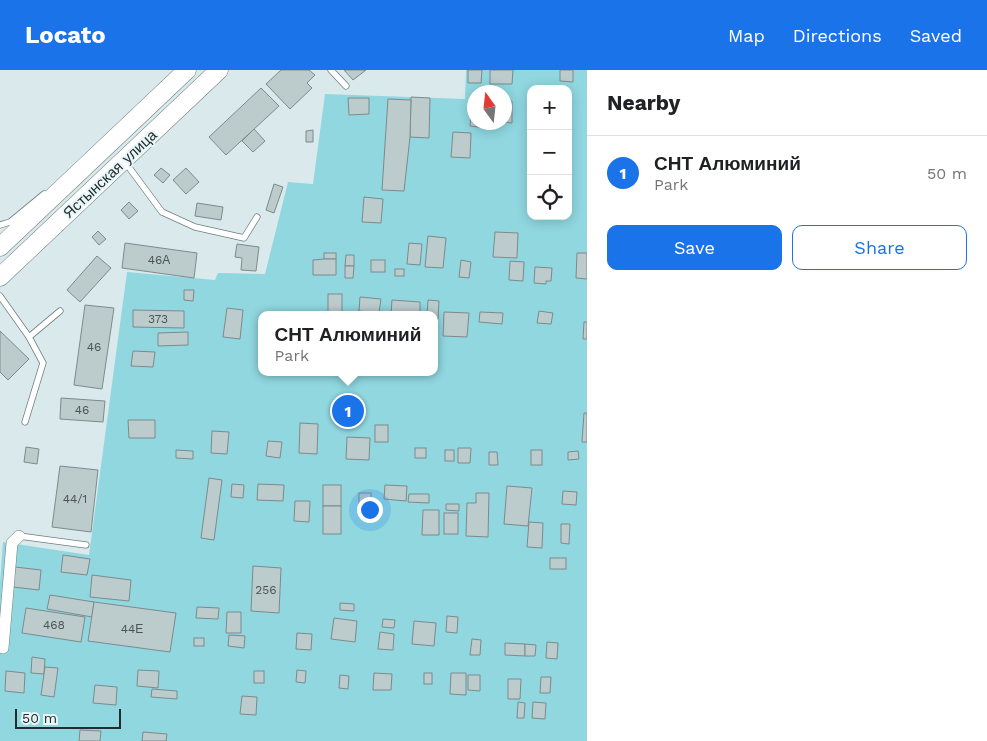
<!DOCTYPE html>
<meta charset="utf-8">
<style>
:root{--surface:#fff;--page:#f2f2f2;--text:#202124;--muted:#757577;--line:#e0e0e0;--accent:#1a73e8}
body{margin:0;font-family:"Work Sans",sans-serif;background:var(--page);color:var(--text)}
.controls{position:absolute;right:15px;top:15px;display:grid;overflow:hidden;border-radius:10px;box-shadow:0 2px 12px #0003}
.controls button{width:45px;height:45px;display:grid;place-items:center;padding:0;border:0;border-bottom:1px solid var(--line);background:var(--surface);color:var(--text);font:25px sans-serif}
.compass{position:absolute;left:467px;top:15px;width:45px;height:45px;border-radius:50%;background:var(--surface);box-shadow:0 2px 12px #0003;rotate:345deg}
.scale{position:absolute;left:15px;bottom:12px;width:106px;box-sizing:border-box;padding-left:5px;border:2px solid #252b2b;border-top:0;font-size:14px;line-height:18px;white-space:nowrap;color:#252b2b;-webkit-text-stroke:4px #e7f7f9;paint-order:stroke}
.you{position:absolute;left:369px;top:439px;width:18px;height:18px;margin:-12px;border:4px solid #fff;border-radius:50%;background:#1a73e8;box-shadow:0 0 0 8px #1a73e833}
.badge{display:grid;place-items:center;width:32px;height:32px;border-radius:50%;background:var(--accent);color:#fff;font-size:16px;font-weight:700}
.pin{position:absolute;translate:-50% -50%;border:2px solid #fff;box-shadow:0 1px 5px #0006}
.popup{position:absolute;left:258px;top:241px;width:180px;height:65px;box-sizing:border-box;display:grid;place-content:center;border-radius:10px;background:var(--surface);filter:drop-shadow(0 1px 4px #0005);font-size:16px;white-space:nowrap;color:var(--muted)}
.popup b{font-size:19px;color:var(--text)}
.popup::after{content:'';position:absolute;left:50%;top:100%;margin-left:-10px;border:10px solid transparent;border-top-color:var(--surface)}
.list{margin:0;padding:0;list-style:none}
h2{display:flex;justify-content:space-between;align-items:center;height:65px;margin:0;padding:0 20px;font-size:21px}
h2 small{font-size:16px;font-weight:400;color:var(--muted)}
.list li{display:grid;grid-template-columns:32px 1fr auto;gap:15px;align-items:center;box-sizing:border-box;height:75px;padding:0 20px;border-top:1px solid var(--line)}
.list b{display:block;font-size:19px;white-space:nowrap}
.list p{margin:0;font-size:16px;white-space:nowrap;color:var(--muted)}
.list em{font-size:16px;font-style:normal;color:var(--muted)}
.actions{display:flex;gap:10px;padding:15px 20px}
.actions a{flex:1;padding:11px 0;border:1px solid var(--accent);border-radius:10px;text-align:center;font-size:18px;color:var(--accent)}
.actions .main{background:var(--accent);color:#fff}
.icon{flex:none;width:28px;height:28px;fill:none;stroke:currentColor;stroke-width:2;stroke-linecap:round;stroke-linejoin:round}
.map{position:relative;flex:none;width:587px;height:671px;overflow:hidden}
header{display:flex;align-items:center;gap:30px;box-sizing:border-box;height:70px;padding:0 25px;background:var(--accent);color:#fff}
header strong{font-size:24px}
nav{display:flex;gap:28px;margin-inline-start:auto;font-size:18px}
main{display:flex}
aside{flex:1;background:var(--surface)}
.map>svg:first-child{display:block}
.green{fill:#90d7e0;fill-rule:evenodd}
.building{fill:#bccccd;stroke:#7c8a8c}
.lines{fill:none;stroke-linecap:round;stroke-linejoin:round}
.service-casing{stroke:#707e80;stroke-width:7}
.minor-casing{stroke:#707e80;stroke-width:12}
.primary-casing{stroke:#707e80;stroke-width:19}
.service{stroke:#fff;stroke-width:5.5}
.minor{stroke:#fff;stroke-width:11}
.primary{stroke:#fff;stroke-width:18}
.labels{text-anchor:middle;stroke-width:4;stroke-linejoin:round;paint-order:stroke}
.number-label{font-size:12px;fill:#4b5354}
.street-label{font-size:15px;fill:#252b2b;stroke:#e7f7f9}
</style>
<header>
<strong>Locato</strong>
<nav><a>Map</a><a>Directions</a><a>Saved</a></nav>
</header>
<main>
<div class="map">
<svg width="587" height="671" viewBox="0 0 587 671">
<rect width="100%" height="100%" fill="#daeaec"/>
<path class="green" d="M 466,0 L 587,0 L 587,671 L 0,671 L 0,512 L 3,472 L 89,485 L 127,202 L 215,210 L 218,203 L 265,204 L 288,112 L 313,114 L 325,24 L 465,29 ZM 531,19 L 568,19 L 568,146 L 531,146 ZM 474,22 L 504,22 L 504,52 L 474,52 ZM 262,245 L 434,245 L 434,302 L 262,302 Z"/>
<g class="building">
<path d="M 281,0 L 309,0 L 315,5 L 307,13 L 312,18 L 290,39 L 266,14 Z"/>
<path d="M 344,0 L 366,0 L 353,10 Z"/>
<path d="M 468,0 L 482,0 L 481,13 L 468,13 Z"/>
<path d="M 490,0 L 513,0 L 512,14 L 490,14 Z"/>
<path d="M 560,0 L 573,0 L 573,12 L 560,11 Z"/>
<path d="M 261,18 L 279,36 L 226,85 L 209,67 Z"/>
<path d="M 411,27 L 430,28 L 429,68 L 410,67 Z"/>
<path d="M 348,28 L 369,28 L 369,44 L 349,45 Z"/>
<path d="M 472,28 L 474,29 L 474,52 L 487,52 L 486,58 L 470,56 Z"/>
<path d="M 388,29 L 411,30 L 410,67 L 404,121 L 382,120 Z"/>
<path d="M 504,31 L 512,31 L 512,53 L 501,52 L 504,52 Z"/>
<path d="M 254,59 L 265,71 L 253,82 L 242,71 Z"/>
<path d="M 313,60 L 313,72 L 306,72 L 306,61 Z"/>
<path d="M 453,62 L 471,63 L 470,88 L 451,87 Z"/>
<path d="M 161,98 L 170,105 L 163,113 L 154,105 Z"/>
<path d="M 186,98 L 199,112 L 186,124 L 173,110 Z"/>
<path d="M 274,114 L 283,117 L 274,143 L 266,140 Z"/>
<path d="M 364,127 L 383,129 L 381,153 L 362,152 Z"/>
<path d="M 129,132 L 138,141 L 129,149 L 121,140 Z"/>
<path d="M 197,133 L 223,137 L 221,150 L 195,146 Z"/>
<path d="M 98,161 L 106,169 L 99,175 L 92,167 Z"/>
<path d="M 495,162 L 518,163 L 517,188 L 493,187 Z"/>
<path d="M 428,166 L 446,168 L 443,198 L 425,197 Z"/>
<path d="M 125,173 L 197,183 L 194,208 L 122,198 Z"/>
<path d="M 409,173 L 422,174 L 420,195 L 407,194 Z"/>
<path d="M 237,174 L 259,177 L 256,201 L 241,200 L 242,188 L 235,187 Z"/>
<rect x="324" y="183" width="12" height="6"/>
<path d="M 577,183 L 587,183 L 587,209 L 576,208 Z"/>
<path d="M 346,185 L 354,185 L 354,196 L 345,196 Z"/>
<path d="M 97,186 L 111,198 L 80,232 L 67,220 Z"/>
<path d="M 324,189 L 336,189 L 336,205 L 313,205 L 313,190 Z"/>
<rect x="371" y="190" width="14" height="12"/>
<path d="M 461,190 L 471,192 L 469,208 L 459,207 Z"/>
<path d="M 510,191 L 524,192 L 523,211 L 509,210 Z"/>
<path d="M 345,196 L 354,196 L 353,208 L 345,208 Z"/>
<path d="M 535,197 L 552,198 L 551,211 L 546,211 L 546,214 L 534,213 Z"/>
<rect x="395" y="199" width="9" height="7"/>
<path d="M 184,220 L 194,220 L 193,231 L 184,230 Z"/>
<rect x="328" y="224" width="14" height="20"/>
<path d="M 360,227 L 381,229 L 379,243 L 359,241 Z"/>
<path d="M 392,230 L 420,232 L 420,245 L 391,245 Z"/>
<path d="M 428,230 L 439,231 L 438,249 L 434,249 L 434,245 L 427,245 Z"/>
<path d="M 85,235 L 114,238 L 102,319 L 74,315 Z"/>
<path d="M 227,238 L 243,240 L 240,269 L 223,267 Z"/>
<path d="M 133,240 L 184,241 L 184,258 L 133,257 Z"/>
<path d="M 539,241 L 553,243 L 551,254 L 537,253 Z"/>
<path d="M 444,242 L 469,243 L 467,267 L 443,266 Z"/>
<path d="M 480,242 L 503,243 L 502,254 L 479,252 Z"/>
<path d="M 584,252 L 587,252 L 587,269 L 583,269 Z"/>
<path d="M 0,261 L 29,289 L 8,310 L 0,302 Z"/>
<path d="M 188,262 L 188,275 L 158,276 L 158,263 Z"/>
<path d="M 133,281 L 155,282 L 153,297 L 131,296 Z"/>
<path d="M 61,328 L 105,331 L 103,352 L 60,349 Z"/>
<path d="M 584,343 L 587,343 L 587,372 L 582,372 Z"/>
<path d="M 128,350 L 155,350 L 155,368 L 129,368 Z"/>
<path d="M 300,353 L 318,354 L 317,384 L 299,383 Z"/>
<rect x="375" y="355" width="13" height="17"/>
<path d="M 212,361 L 229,362 L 227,384 L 211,383 Z"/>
<path d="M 347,367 L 370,368 L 369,390 L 346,389 Z"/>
<path d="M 268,371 L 282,372 L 280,388 L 266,386 Z"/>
<path d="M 26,377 L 39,379 L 37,394 L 24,392 Z"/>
<rect x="415" y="378" width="11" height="10"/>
<path d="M 458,378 L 471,378 L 470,393 L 458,393 Z"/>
<path d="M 176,380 L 193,381 L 193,389 L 176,388 Z"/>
<rect x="445" y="380" width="9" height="11"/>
<rect x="531" y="380" width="11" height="15"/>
<path d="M 578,381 L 579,389 L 568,390 L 568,382 Z"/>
<path d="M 489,382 L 497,382 L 498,395 L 489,395 Z"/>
<path d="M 60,396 L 98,400 L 91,462 L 52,457 Z"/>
<path d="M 209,408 L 222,410 L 214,470 L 201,468 Z"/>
<path d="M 232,414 L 244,415 L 243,428 L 231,427 Z"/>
<path d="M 258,414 L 284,415 L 283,431 L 257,430 Z"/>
<rect x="323" y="415" width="18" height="21"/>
<path d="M 385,415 L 407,416 L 406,431 L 384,429 Z"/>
<path d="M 507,416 L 532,418 L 528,456 L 504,454 Z"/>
<path d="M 563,421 L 577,422 L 576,435 L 562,434 Z"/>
<rect x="359" y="423" width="12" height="15"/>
<path d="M 476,423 L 489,423 L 488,467 L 466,466 L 467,433 L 476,433 Z"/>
<path d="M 409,424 L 429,424 L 429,433 L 408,432 Z"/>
<path d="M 295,431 L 310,431 L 309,452 L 294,451 Z"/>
<path d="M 446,434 L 459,434 L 459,441 L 446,440 Z"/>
<rect x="323" y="436" width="18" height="28"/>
<path d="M 423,440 L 439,440 L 439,465 L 422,465 Z"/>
<rect x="444" y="443" width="14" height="21"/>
<path d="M 529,452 L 543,453 L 542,478 L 527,477 Z"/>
<path d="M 561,454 L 570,454 L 569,474 L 561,473 Z"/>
<path d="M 63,485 L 90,489 L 87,505 L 61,502 Z"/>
<rect x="550" y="488" width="16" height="11"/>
<path d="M 253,496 L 281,498 L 279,543 L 251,541 Z"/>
<path d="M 15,497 L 41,500 L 39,520 L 13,517 Z"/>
<path d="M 92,505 L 131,510 L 129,531 L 90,527 Z"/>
<path d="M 50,525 L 94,532 L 92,547 L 47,539 Z"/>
<path d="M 94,532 L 176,543 L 170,582 L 88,571 Z"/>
<path d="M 340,533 L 354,534 L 354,541 L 340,540 Z"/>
<path d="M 197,537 L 219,538 L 218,549 L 196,548 Z"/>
<path d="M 26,538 L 85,547 L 81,572 L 22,563 Z"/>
<path d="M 227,542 L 241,542 L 241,563 L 226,563 Z"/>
<path d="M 447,546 L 458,547 L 457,563 L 446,562 Z"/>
<path d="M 334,548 L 357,551 L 355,572 L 331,569 Z"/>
<path d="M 383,549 L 395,550 L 394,558 L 382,557 Z"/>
<path d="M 414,551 L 436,553 L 434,576 L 412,574 Z"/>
<path d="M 380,562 L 394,564 L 393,580 L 378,579 Z"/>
<path d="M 297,563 L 312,564 L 311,580 L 296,579 Z"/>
<path d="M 229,565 L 245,566 L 244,578 L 228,576 Z"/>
<rect x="194" y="568" width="10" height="8"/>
<path d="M 472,569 L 481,570 L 480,585 L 470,585 Z"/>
<path d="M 547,572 L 558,573 L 557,589 L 546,588 Z"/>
<path d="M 505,573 L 525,574 L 525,586 L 505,585 Z"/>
<path d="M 525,574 L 536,575 L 535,586 L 525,586 Z"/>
<path d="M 32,587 L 45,589 L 44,604 L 31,603 Z"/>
<path d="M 45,597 L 58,598 L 54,627 L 41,625 Z"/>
<path d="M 138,600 L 159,601 L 158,618 L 137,616 Z"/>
<path d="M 297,600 L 306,601 L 305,613 L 296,612 Z"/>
<path d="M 6,601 L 25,603 L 24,623 L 5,621 Z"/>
<rect x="254" y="601" width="10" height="12"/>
<path d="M 374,603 L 392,604 L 391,620 L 373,620 Z"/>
<rect x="424" y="603" width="8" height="11"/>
<path d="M 451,603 L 466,603 L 466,625 L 450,624 Z"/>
<path d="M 340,605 L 349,606 L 348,619 L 339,618 Z"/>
<path d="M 468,605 L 480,605 L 480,621 L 468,620 Z"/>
<path d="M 541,607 L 551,607 L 550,623 L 540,623 Z"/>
<path d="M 508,609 L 521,609 L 520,629 L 508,629 Z"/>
<path d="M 95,615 L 117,617 L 116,635 L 93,633 Z"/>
<path d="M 152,619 L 177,621 L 177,629 L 151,627 Z"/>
<path d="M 242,626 L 257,627 L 256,645 L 240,644 Z"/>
<path d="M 518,632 L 525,633 L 524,648 L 517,648 Z"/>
<path d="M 533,632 L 546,633 L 545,649 L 532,648 Z"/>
<path d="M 80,660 L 101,661 L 100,671 L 79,671 Z"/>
<path d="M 143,662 L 167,664 L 166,671 L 142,671 Z"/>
</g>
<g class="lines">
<g class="service-casing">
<g id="service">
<path d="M 331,0 L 346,16"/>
<path d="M 125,92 L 162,142 L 195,157 L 244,168 L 257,147"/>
<path d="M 0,155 L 10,152 L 44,124"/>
<path d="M 0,226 L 29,267 L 43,293 L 25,352"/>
<path d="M 29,267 L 60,241"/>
<path d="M 19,466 L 86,475"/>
</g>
</g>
<g class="minor-casing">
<path id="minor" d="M 3,578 L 12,473 L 19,466"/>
</g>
<g class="primary-casing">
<g id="primary">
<path d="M 0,177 L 187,0"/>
<path d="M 0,207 L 219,0"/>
</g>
</g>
<use href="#service" class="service"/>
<use href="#minor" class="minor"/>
<use href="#primary" class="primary"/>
</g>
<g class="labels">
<g class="number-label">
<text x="159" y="194">46А</text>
<text x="158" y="253">373</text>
<text x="94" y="281">46</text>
<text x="82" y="344">46</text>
<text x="75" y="433">44/1</text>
<text x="266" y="524">256</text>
<text x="54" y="559">468</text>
<text x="132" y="563">44Е</text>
</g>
<g class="street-label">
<text transform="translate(110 104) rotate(-43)" y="5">Ястынская улица</text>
</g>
</g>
</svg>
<div class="controls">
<button>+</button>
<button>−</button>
<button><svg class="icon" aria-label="locate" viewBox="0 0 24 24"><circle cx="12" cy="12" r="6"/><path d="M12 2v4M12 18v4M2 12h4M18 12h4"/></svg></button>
</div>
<svg class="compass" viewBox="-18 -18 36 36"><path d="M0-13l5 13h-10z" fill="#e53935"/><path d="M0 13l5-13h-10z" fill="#757577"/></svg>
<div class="scale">50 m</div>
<div class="you"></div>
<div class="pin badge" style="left:348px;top:341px">1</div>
<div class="popup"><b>СНТ Алюминий</b>Park</div>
</div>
<aside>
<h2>Nearby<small></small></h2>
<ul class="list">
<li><span class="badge">1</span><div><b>СНТ Алюминий</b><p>Park</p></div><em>50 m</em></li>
</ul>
<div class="actions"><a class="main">Save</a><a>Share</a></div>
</aside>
</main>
